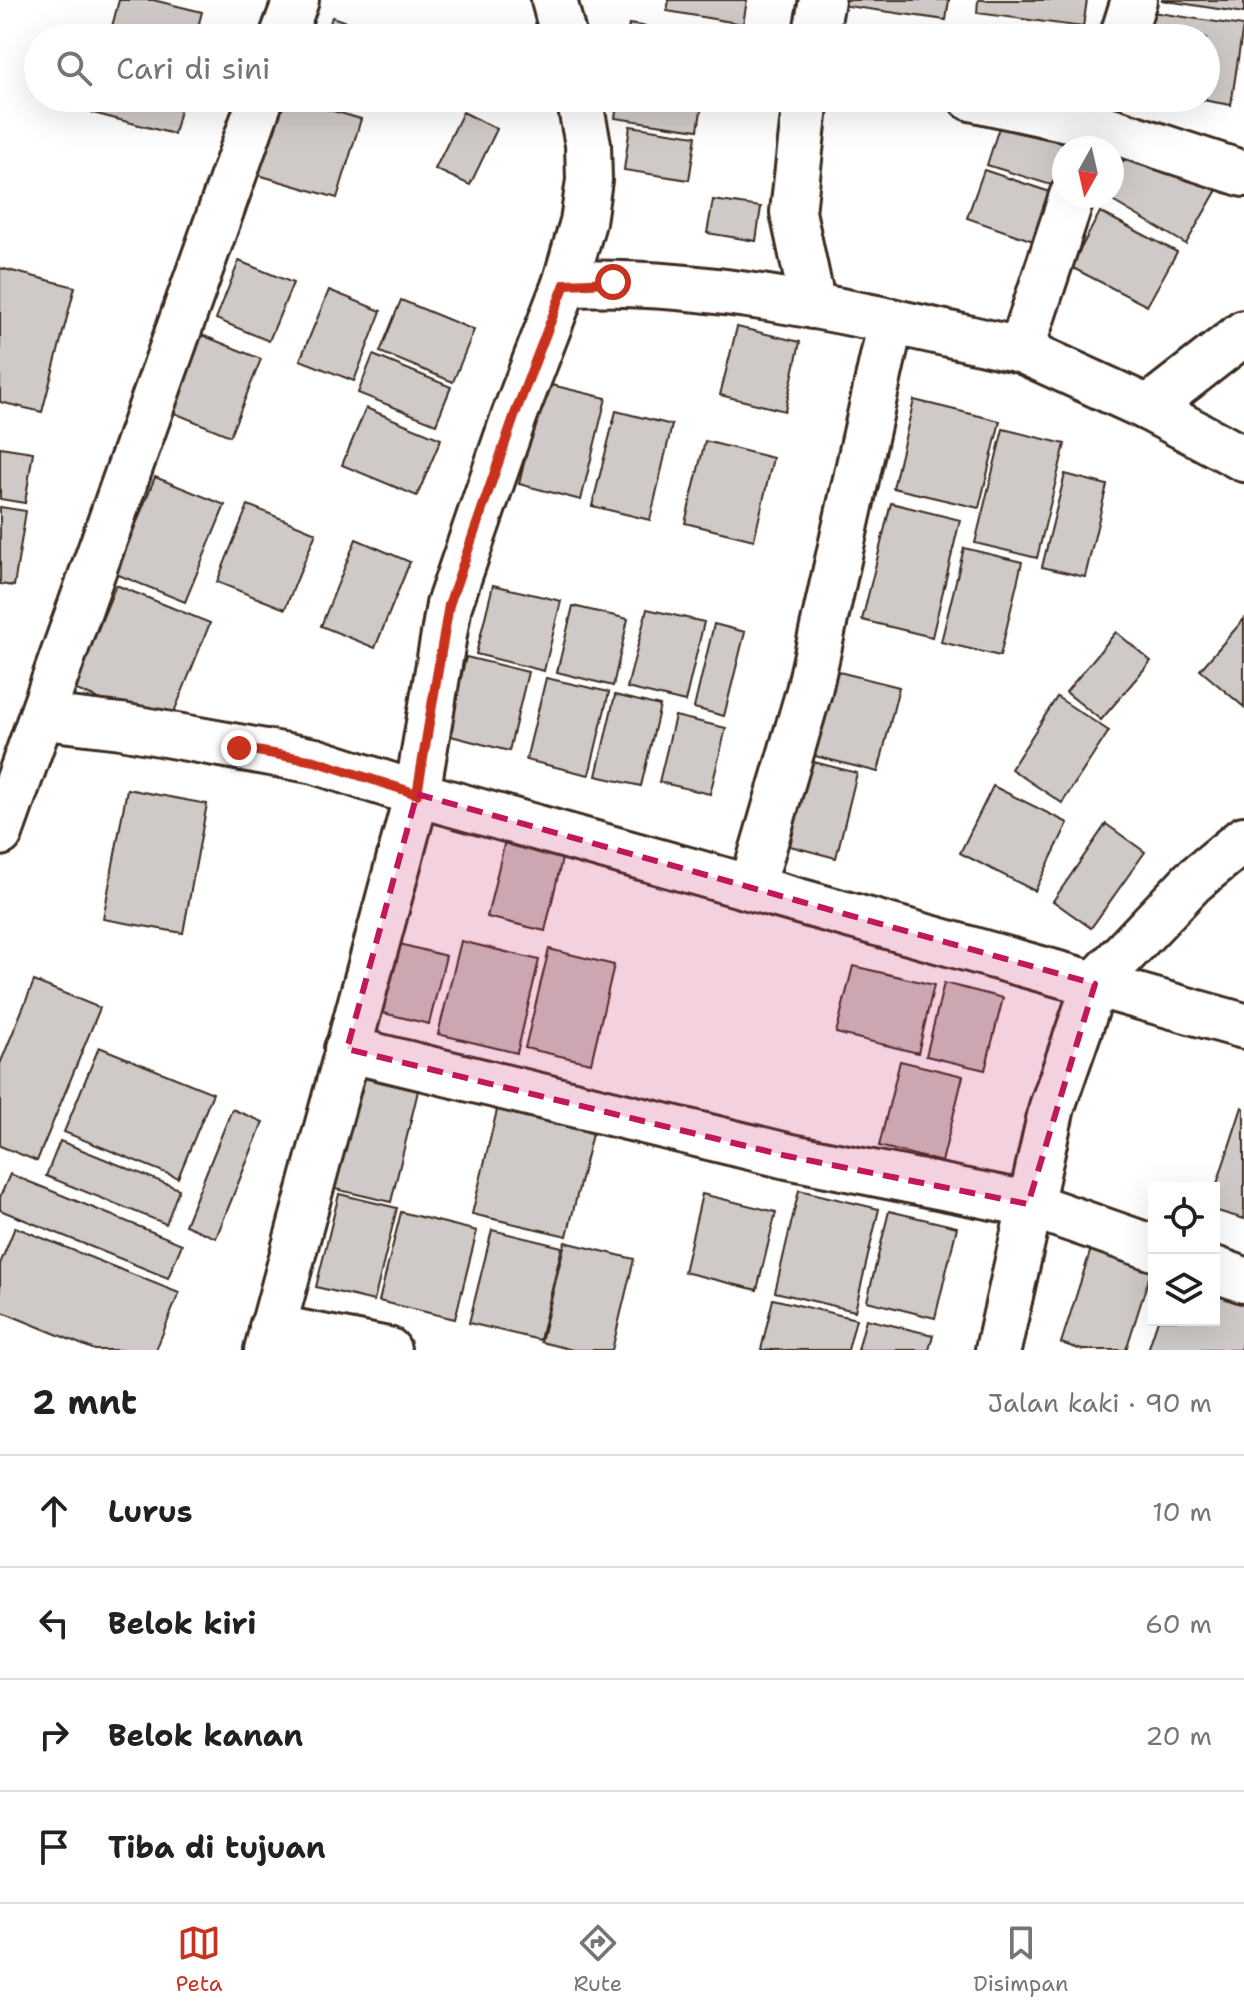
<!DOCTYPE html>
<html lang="id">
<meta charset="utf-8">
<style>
:root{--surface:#fff;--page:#f2f2f2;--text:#202124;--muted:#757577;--line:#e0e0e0;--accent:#c8321e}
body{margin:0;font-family:"Shantell Sans",sans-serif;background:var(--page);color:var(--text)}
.controls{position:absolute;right:24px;bottom:24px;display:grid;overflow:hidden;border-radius:0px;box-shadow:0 8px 32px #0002}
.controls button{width:72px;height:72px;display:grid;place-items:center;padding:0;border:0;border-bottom:2px solid var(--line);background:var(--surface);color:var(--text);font:40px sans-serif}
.compass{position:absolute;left:1052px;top:136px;width:72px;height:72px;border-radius:50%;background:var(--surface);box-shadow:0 8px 32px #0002;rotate:188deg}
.stop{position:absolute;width:24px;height:24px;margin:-18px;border:6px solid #c8321e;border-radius:50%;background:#fff}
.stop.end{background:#c8321e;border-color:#fff;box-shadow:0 2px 8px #0008}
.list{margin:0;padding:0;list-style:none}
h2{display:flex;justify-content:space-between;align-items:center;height:104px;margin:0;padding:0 32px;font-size:34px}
h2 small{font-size:26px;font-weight:400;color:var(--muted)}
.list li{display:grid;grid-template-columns:52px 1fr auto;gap:24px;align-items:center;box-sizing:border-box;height:112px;padding:0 32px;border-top:2px solid var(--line)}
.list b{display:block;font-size:30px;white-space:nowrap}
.list em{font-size:26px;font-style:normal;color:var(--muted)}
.icon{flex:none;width:44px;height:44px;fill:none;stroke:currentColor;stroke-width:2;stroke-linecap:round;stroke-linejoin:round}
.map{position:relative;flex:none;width:1244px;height:1350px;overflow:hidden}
.search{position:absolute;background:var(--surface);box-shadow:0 8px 32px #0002;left:24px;right:24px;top:24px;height:88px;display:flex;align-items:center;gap:20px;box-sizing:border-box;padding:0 28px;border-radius:44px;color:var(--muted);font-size:30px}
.sheet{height:552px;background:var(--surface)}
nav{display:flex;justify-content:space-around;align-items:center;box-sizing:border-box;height:112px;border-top:2px solid var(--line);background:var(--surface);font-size:22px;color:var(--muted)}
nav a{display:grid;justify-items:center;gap:4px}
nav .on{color:var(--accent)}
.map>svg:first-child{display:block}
.building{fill:#cfcac7;stroke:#3b2a1e;stroke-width:2}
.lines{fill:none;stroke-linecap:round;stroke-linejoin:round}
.minor-casing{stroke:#3b2a1e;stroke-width:50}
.minor{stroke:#fff;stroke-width:44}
.route{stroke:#c8321e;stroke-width:10}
.marked{fill:#c2185b;fill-opacity:0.2;stroke:#c2185b;stroke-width:6;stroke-dasharray:16 10;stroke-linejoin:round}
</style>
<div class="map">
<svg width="1244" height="1350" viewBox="0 0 1244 1350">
<rect width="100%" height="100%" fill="#fff"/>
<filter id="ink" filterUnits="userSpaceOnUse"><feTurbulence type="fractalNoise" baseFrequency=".0125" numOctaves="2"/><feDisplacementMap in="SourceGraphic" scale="16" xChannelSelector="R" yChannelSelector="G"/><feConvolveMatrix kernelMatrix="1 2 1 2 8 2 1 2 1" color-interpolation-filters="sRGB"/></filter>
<g filter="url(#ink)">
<g class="building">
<path d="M 119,0 L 153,0 L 202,12 L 195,38 L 109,38 Z"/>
<path d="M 669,0 L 747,0 L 743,24 L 667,11 Z"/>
<path d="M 840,0 L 949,0 L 946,20 L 840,5 Z"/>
<path d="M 978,0 L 1087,0 L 1083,27 L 977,13 Z"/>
<path d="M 1161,0 L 1244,0 L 1244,13 Z"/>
<path d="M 1152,12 L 1243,26 L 1231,105 L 1191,98 L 1206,98 L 1206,38 L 1148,38 Z"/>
<path d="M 332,17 L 392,38 L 325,38 Z"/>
<path d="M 629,24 L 712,37 L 712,38 L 627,38 Z"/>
<path d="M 97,98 L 183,98 L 174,134 L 93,113 Z"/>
<path d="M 270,98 L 288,98 L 361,119 L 337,198 L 248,172 Z"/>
<path d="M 618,98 L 703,98 L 698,130 L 615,118 Z"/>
<path d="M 463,112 L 497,129 L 470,185 L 435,169 Z"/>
<path d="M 1001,121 L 1078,144 L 1077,148 L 1064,148 L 1064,189 L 987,165 Z"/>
<path d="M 630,126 L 696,136 L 689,180 L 624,170 Z"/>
<path d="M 1136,140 L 1218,188 L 1186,244 L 1104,196 L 1112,196 L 1112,179 Z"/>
<path d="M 984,170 L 1056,194 L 1039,243 L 967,218 Z"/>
<path d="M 713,200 L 761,207 L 756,241 L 707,233 Z"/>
<path d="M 1100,212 L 1177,252 L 1147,306 L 1071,267 Z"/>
<path d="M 239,261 L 293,283 L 269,341 L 216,319 Z"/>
<path d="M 0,268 L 75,287 L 42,412 L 0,402 Z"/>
<path d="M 329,290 L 381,311 L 354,381 L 300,360 Z"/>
<path d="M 401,300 L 474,330 L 453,382 L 380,352 Z"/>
<path d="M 737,327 L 800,342 L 785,411 L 720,395 Z"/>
<path d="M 197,333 L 261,359 L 230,436 L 167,410 Z"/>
<path d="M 373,355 L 451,387 L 436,424 L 358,393 Z"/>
<path d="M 543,383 L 606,398 L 581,500 L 519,484 Z"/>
<path d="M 914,400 L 1000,421 L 979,508 L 893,488 Z"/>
<path d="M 366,408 L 441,439 L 417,496 L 342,465 Z"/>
<path d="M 616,411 L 672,425 L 650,520 L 592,506 Z"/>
<path d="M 1003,429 L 1065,444 L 1037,558 L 975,543 Z"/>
<path d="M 705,441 L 773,458 L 754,540 L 685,523 Z"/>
<path d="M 0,447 L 33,452 L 25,503 L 0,499 Z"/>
<path d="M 1065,474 L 1107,485 L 1085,577 L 1042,567 Z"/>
<path d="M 155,477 L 225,505 L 185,602 L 116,574 Z"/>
<path d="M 891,503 L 960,520 L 932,637 L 862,620 Z"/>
<path d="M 248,505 L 316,533 L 285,609 L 217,582 Z"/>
<path d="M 0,507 L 26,511 L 14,586 L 0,584 Z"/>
<path d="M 356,539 L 410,562 L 375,648 L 321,626 Z"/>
<path d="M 964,548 L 1022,562 L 1000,656 L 941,642 Z"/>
<path d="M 116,585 L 210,623 L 168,727 L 74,689 Z"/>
<path d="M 493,585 L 561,601 L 544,671 L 476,654 Z"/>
<path d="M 573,606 L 628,619 L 613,686 L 557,672 Z"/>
<path d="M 647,609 L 704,622 L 685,702 L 627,688 Z"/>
<path d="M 1244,619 L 1244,707 L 1200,670 Z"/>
<path d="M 714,624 L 745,632 L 724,716 L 694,708 Z"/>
<path d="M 1116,632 L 1151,661 L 1101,720 L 1066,692 Z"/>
<path d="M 466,657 L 528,672 L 509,751 L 447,735 Z"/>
<path d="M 835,671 L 899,687 L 878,772 L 815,756 Z"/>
<path d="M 546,678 L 609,692 L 589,775 L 526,760 Z"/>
<path d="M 615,695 L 660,706 L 641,786 L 596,776 Z"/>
<path d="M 1057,697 L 1109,731 L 1062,803 L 1011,769 Z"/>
<path d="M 675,716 L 726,728 L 710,794 L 659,782 Z"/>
<path d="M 810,761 L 857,773 L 836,858 L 790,846 Z"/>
<path d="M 993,786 L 1068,823 L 1035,891 L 960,853 Z"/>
<path d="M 127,789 L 207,804 L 183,933 L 103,919 Z"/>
<path d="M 1106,824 L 1145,852 L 1091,928 L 1053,901 Z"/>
<path d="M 507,832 L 565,846 L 545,931 L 487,917 Z"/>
<path d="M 461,941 L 539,960 L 517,1053 L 438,1034 Z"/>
<path d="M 392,942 L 446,956 L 429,1024 L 375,1011 Z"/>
<path d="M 549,949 L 614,965 L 591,1063 L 525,1048 Z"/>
<path d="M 853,966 L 934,985 L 918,1053 L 836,1033 Z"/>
<path d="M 34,981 L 100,1008 L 37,1161 L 0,1146 L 0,1064 Z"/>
<path d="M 944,983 L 1003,998 L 985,1070 L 926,1056 Z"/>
<path d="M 99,1047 L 213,1093 L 178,1178 L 64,1132 Z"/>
<path d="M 900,1061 L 963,1076 L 942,1162 L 879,1146 Z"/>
<path d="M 346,1074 L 418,1091 L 391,1202 L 318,1185 Z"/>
<path d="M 498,1106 L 593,1130 L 567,1236 L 472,1214 Z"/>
<path d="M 1242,1107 L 1244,1108 L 1244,1219 L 1214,1210 L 1214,1193 Z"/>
<path d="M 232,1109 L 263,1122 L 216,1238 L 185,1225 Z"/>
<path d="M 60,1141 L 179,1189 L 166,1224 L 46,1176 Z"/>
<path d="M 10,1174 L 182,1244 L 168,1278 L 0,1210 L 0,1197 Z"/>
<path d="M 799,1190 L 879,1209 L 855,1311 L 775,1292 Z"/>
<path d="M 339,1194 L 397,1208 L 374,1301 L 316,1287 Z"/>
<path d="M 702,1194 L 776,1212 L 757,1290 L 684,1272 Z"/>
<path d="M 889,1211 L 957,1227 L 935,1318 L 867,1301 Z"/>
<path d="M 401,1212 L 477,1231 L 455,1319 L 379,1301 Z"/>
<path d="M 15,1227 L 179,1293 L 156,1350 L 95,1350 L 0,1311 L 0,1264 Z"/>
<path d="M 492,1230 L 562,1247 L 540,1340 L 469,1323 Z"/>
<path d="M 565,1242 L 634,1259 L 612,1350 L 573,1350 L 541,1342 Z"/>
<path d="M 1091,1249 L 1152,1268 L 1126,1350 L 1082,1350 L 1061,1343 Z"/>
<path d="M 1214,1284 L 1244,1294 L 1244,1336 L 1240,1350 L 1148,1350 L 1158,1320 L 1214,1320 Z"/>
<path d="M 773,1299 L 856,1319 L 848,1350 L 761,1350 Z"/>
<path d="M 866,1319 L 933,1335 L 929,1350 L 858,1350 Z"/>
</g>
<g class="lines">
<g class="minor-casing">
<g id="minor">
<path d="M 554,0 L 564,38"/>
<path d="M 282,38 L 296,0"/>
<path d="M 815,38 L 822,0"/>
<path d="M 1122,38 L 1134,0"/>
<path d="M 806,98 L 793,212 L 813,306"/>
<path d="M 971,98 L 1095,125 L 1244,174"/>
<path d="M 1072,196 L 1021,350 L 1148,408 L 1244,459"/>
<path d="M 565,284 C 720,278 870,317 1021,350"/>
<path d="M 1148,408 L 1244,333"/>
<path d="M 44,717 L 121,726 L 315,761 L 417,794 L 1244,1026"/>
<path d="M 0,833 L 261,98"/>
<path d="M 752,887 L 809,691 L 891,321"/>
<path d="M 347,1049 L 787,1156 L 1028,1204 L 1154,1248"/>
<path d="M 1214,1269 L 1244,1280"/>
<path d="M 272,1327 L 388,1350"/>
<path d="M 267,1350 L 417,794 L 449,605 L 515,414 L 565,284 L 583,222 L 589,180 L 588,144 L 579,98"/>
<path d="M 998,1350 L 1052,1107 L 1095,984 L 1192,882 L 1244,839"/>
</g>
</g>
<use href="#minor" class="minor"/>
</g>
</g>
<g class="lines" filter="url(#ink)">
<path class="route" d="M 239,748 L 315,761 L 417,794 L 449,605 L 515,414 L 565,284 L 613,282"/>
</g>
<path class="marked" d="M 417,794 L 1095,984 L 1028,1204 L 787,1156 L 347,1049 Z"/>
</svg>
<div class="controls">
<button><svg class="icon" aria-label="locate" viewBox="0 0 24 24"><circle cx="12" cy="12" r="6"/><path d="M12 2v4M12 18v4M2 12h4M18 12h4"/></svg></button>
<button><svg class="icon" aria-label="layers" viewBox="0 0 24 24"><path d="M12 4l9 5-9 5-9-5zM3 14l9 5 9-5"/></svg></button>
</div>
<svg class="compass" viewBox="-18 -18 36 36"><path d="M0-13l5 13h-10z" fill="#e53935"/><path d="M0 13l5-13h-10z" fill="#757577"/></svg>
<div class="stop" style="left:613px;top:282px"></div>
<div class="stop end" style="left:239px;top:748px"></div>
<div class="search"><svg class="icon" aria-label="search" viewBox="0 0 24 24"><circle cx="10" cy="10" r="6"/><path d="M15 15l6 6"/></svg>Cari di sini</div>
</div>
<section class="sheet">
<h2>2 mnt<small>Jalan kaki · 90 m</small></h2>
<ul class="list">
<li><svg class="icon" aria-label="ahead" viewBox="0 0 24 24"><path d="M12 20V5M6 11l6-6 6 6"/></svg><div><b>Lurus</b></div><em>10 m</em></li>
<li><svg class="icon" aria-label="left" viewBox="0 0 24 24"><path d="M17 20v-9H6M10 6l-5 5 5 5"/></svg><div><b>Belok kiri</b></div><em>60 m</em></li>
<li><svg class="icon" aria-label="right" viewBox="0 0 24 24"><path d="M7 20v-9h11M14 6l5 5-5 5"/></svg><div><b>Belok kanan</b></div><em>20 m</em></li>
<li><svg class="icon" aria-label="arrive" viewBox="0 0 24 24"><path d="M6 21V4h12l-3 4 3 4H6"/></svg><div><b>Tiba di tujuan</b></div></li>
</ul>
</section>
<nav>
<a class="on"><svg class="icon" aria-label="map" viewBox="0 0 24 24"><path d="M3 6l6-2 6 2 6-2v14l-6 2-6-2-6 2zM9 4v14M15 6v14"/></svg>Peta</a>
<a><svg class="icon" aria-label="directions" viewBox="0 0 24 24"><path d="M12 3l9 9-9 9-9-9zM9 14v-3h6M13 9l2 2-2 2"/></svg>Rute</a>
<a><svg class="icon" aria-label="saved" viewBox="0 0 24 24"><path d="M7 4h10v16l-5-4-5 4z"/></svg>Disimpan</a>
</nav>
